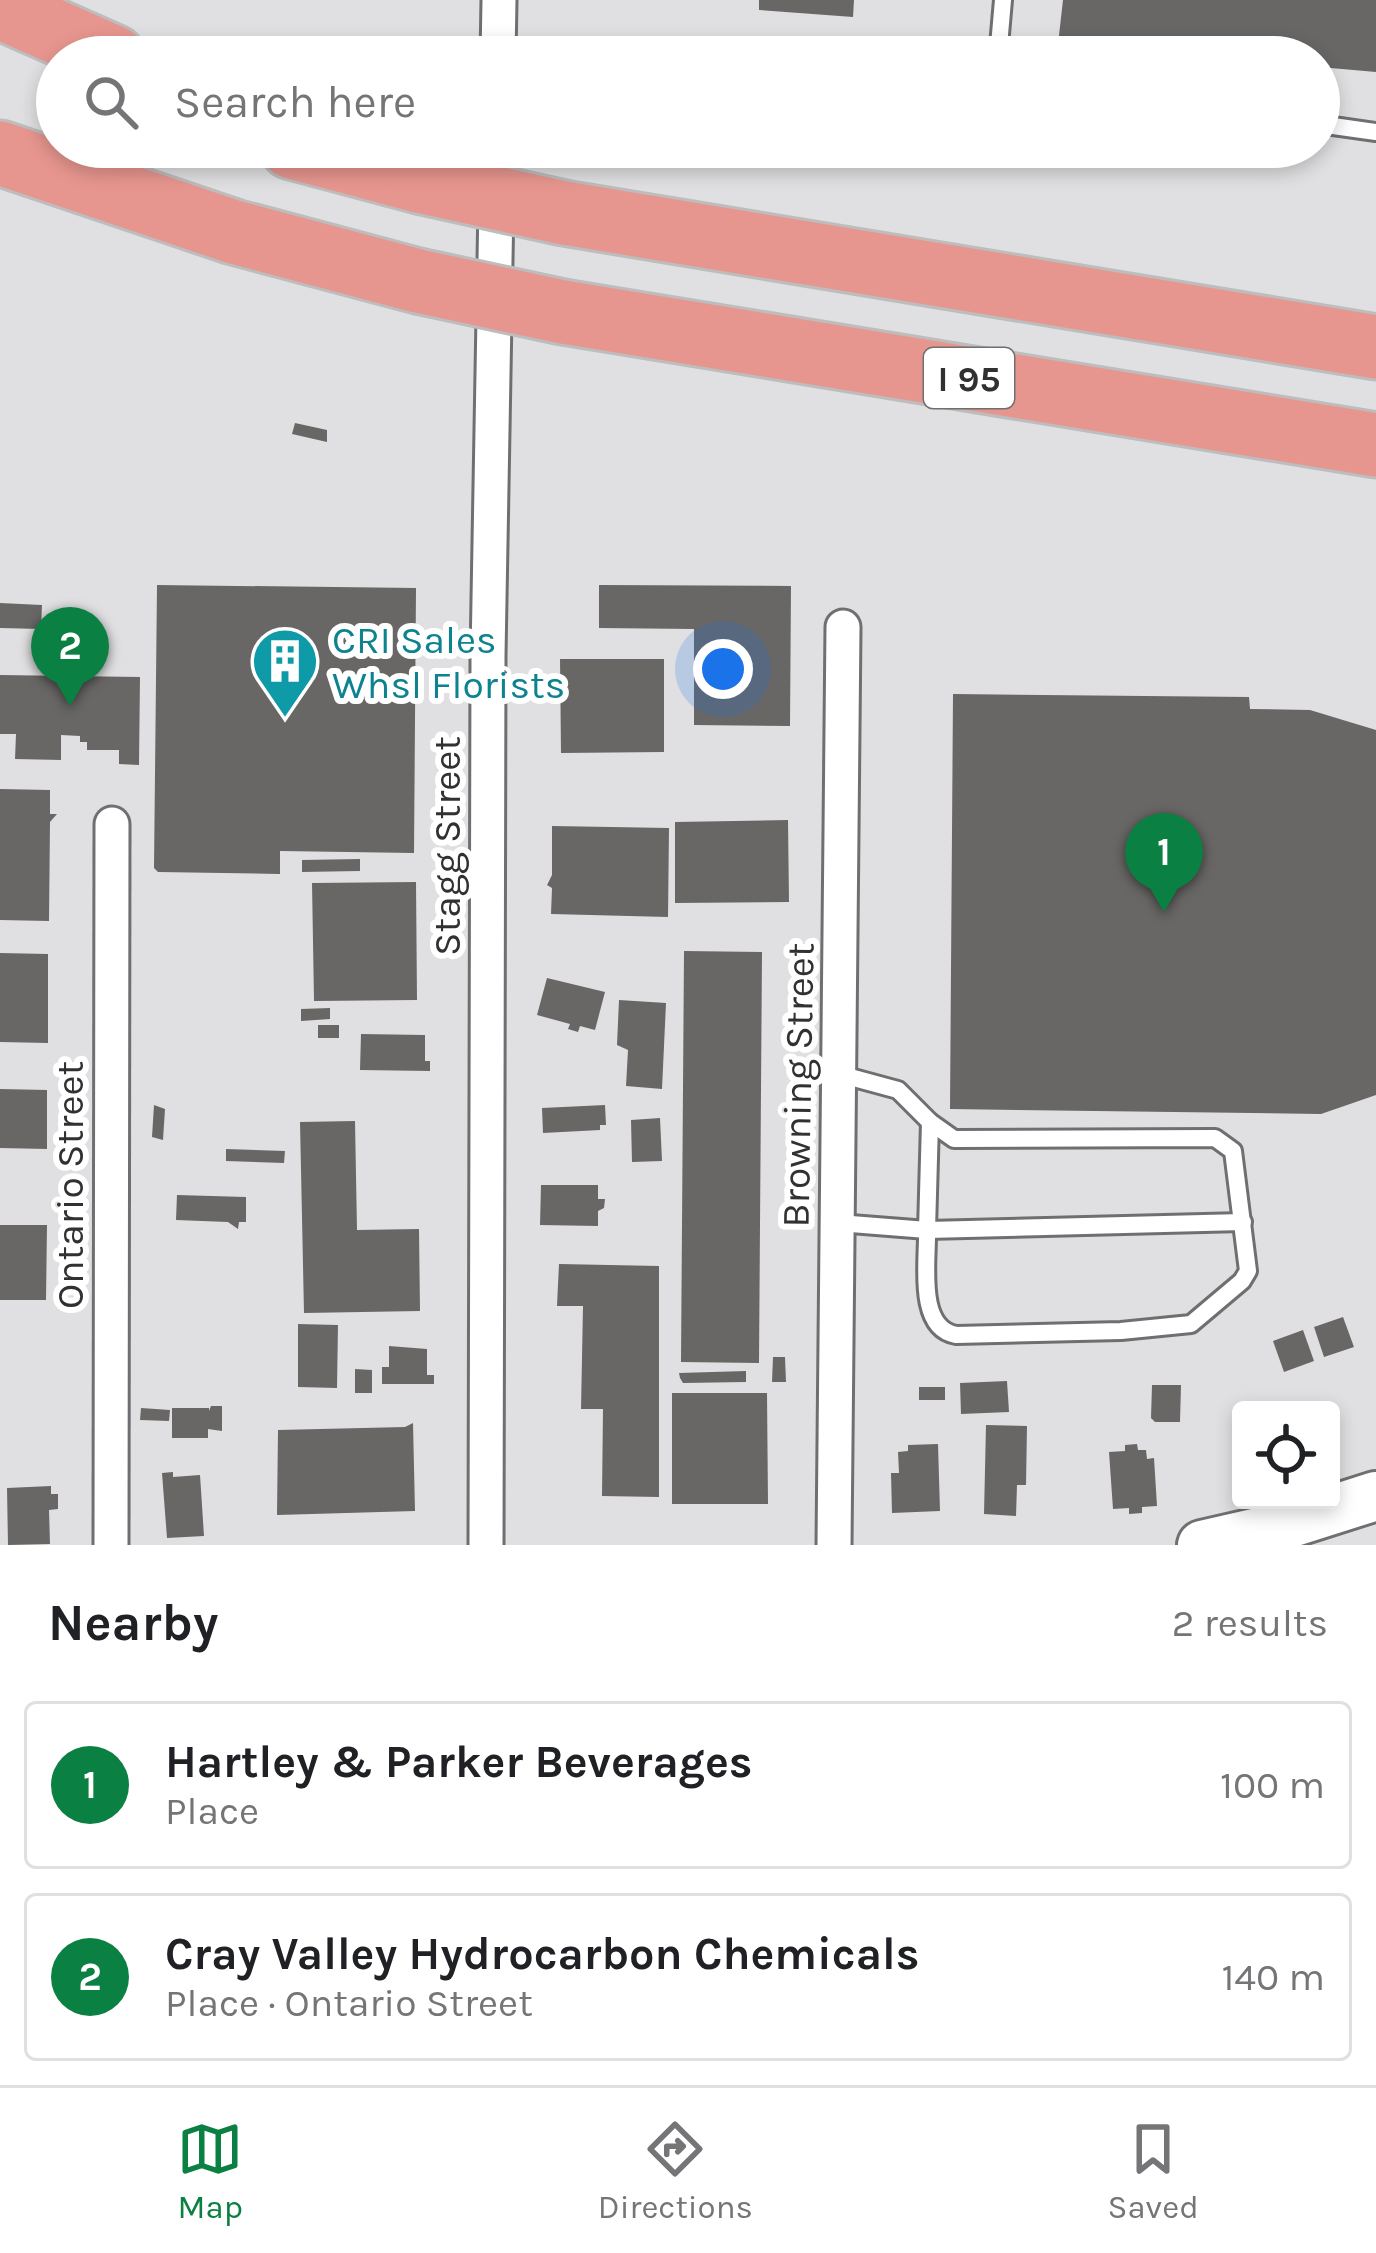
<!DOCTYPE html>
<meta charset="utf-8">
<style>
:root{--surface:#fff;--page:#f6f6f6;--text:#202124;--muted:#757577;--line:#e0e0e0;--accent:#0b8043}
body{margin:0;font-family:Karla,sans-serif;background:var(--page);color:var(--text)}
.controls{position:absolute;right:36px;bottom:36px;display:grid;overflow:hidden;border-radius:12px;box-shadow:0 6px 18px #0003}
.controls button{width:108px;height:108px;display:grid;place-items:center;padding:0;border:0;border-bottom:3px solid var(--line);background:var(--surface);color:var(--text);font:60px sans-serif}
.you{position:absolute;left:723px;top:669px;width:42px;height:42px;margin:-30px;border:9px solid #fff;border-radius:50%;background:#1a73e8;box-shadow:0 0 0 18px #1a73e833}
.badge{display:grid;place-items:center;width:78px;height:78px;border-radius:50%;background:var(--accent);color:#fff;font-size:39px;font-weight:700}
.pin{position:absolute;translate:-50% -99px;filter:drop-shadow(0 3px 6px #0008)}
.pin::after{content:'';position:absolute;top:63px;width:42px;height:36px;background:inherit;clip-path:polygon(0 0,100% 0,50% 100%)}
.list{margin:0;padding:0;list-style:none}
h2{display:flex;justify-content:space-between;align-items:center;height:156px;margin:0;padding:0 48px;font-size:51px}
h2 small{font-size:39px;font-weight:400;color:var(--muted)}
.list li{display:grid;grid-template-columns:78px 1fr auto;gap:36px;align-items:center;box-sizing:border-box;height:168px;margin:0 24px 24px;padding:0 24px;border:3px solid var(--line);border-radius:12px}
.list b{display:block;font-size:45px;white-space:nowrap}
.list p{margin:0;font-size:39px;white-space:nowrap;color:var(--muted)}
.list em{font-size:39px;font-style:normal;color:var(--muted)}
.icon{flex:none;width:66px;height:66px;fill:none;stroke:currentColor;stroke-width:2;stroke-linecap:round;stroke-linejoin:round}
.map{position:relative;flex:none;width:1376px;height:1545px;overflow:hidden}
.search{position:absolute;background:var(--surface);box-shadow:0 6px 18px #0003;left:36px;right:36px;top:36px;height:132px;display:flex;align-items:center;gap:30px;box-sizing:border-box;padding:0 42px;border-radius:66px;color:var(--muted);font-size:45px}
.sheet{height:540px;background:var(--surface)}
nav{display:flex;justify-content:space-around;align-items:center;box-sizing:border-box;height:168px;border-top:3px solid var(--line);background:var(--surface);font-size:33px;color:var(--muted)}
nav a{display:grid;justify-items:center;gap:6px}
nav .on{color:var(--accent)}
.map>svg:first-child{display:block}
.building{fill:#686766}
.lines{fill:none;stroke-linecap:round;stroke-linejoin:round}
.service-casing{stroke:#6f6f71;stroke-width:22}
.minor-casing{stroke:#6f6f71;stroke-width:39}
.secondary-casing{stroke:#6f6f71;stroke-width:54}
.motorway-casing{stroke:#bdbdbd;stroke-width:69}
.service{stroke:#fff;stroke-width:16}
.minor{stroke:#fff;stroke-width:33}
.secondary{stroke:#fff;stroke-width:48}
.motorway{stroke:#e7968f;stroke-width:63}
.motorway-bridge-casing{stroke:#bdbdbd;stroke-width:69;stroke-linecap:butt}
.motorway-bridge{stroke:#e7968f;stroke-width:63}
.labels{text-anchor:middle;stroke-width:12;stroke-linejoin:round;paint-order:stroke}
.shield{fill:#fff;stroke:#6f6f70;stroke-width:3}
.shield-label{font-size:36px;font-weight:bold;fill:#313132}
.culture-label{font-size:39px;fill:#0d838f;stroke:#fff;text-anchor:start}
.street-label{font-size:39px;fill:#313132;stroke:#fff}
</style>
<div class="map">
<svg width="1376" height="1545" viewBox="0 0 1376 1545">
<rect width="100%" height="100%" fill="#e0e0e2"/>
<g class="building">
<path d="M 759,0 L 854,0 L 853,17 L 759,10 Z"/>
<path d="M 1063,0 L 1376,0 L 1376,72 L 1319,67 L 1319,57 L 1204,57 L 1058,44 Z"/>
<path d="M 295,423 L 327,430 L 327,442 L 292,434 Z"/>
<path d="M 157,585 L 416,588 L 414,853 L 280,851 L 280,874 L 158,872 L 154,868 Z"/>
<path d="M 599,585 L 791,586 L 790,726 L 694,725 L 694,629 L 599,628 Z"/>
<path d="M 0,603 L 42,605 L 41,629 L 0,628 Z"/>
<path d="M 560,659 L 664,659 L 664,752 L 561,753 Z"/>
<path d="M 0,675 L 140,677 L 139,765 L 119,764 L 119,750 L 87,750 L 87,742 L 80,742 L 80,736 L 61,735 L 61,760 L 15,759 L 16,734 L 0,734 Z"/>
<path d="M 953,694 L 1249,697 L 1250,709 L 1310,710 L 1376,730 L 1376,1095 L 1321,1114 L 950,1109 Z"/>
<path d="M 0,789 L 50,790 L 50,814 L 57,814 L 50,822 L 49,921 L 0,920 Z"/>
<path d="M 788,820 L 789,902 L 675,903 L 675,822 Z"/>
<path d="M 552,826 L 669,828 L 668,917 L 551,914 L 552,888 L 547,885 L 552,875 Z"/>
<path d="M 360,859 L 360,871 L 302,872 L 302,860 Z"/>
<path d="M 416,882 L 417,1000 L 314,1001 L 312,883 Z"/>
<path d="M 684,951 L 762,952 L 759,1363 L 681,1362 Z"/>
<path d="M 0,953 L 48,954 L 48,1043 L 0,1042 Z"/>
<path d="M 547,978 L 605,992 L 595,1030 L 580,1026 L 578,1032 L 568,1029 L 570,1024 L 537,1015 Z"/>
<path d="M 619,1000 L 666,1003 L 662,1089 L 626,1086 L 628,1050 L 617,1045 Z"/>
<path d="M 330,1008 L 330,1019 L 301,1021 L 301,1009 Z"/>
<rect x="318" y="1025" width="21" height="13"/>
<path d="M 361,1034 L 425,1035 L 425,1061 L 430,1061 L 430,1071 L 360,1070 Z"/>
<path d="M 0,1089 L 47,1090 L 47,1149 L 0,1148 Z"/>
<path d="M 154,1105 L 165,1109 L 163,1140 L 152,1137 Z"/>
<path d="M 605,1105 L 606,1125 L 600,1125 L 600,1130 L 543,1133 L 542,1108 Z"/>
<path d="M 660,1118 L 662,1161 L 632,1162 L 631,1120 Z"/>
<path d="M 355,1121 L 357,1230 L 419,1229 L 420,1311 L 304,1313 L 300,1122 Z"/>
<path d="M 226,1149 L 285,1151 L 284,1163 L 226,1161 Z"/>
<path d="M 541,1185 L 598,1185 L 598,1199 L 605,1199 L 604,1208 L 598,1211 L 598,1226 L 540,1225 Z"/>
<path d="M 177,1195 L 246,1197 L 246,1222 L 239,1222 L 238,1229 L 228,1222 L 176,1220 Z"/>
<path d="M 0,1225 L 47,1225 L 46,1300 L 0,1300 Z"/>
<path d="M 559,1264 L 659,1266 L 659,1497 L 602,1496 L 603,1409 L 581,1409 L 583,1306 L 557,1306 Z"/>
<path d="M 1343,1317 L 1354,1347 L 1324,1357 L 1314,1327 Z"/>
<path d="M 298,1324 L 338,1325 L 337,1388 L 298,1387 Z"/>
<path d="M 1303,1330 L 1314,1361 L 1284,1372 L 1273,1341 Z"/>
<path d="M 389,1346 L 427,1349 L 427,1375 L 434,1375 L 434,1384 L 382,1384 L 382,1367 L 389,1367 Z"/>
<path d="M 773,1357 L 785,1357 L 786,1382 L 772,1382 Z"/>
<path d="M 355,1369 L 372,1370 L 372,1393 L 355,1393 Z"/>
<path d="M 746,1371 L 746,1382 L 683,1383 L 680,1378 L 679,1373 Z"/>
<path d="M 1007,1381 L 1009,1412 L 961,1414 L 960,1383 Z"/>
<path d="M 1152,1385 L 1181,1385 L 1180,1422 L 1155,1422 L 1151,1418 Z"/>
<rect x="919" y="1387" width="26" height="13"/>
<path d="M 672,1393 L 767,1393 L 768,1504 L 672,1504 Z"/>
<path d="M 211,1406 L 222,1406 L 222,1431 L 208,1429 L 208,1438 L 172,1438 L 172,1408 L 209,1408 L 209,1411 Z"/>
<path d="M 141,1408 L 170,1410 L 169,1421 L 140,1420 Z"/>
<path d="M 413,1423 L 415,1511 L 277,1515 L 278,1430 L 405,1427 Z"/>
<path d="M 986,1425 L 1027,1426 L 1026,1485 L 1017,1485 L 1016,1516 L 984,1514 Z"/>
<path d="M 938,1444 L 940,1511 L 892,1513 L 891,1473 L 899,1473 L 898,1452 L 908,1451 L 908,1445 Z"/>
<path d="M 1137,1444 L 1138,1450 L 1146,1450 L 1147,1459 L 1154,1458 L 1157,1506 L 1142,1507 L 1142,1513 L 1129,1514 L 1129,1508 L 1113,1509 L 1109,1452 L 1125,1451 L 1125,1445 Z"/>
<path d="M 173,1472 L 173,1477 L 200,1475 L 204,1536 L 167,1538 L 162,1473 Z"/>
<path d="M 51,1486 L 51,1494 L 58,1494 L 58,1509 L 49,1510 L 50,1544 L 8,1545 L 7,1488 Z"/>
</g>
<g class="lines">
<g class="service-casing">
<g id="service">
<path d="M 998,57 L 1003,0"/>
<path d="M 1319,124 L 1376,132"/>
<path d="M 930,1122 L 927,1230 L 1243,1222"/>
<path d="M 838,1223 L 927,1230 C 928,1260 916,1328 956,1335 L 1121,1331 L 1191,1324 L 1242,1281 L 1248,1271 L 1233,1151 L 1215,1138 L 954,1139 L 930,1122 L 898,1090 L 839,1074"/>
</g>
</g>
<g class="minor-casing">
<g id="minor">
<path d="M 498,57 L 499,0"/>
<path d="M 111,1545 L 112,824"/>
<path d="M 486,1545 L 488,656 L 497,147"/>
<path d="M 834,1545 L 843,627"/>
</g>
</g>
<g class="secondary-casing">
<path id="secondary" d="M 1202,1545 L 1272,1529 L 1376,1496"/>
</g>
<g class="motorway-casing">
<g id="motorway">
<path d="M 0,7 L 113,57"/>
<path d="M 292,147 L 419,181"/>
<path d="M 0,153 L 234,232 L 418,281"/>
<path d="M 564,213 L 1376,347"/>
<path d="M 563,312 L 1376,445"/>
</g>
</g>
<use href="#service" class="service"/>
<use href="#minor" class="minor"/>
<use href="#secondary" class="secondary"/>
<use href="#motorway" class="motorway"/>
<g class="motorway-bridge-casing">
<g id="motorway-bridge">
<path d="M 419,181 L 564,213"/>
<path d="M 418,281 L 563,312"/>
</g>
</g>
<use href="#motorway-bridge" class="motorway-bridge"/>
</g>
<defs>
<g id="building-pin" transform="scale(3.45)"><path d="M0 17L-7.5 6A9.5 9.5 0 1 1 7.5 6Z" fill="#0f9aa8" stroke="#fff"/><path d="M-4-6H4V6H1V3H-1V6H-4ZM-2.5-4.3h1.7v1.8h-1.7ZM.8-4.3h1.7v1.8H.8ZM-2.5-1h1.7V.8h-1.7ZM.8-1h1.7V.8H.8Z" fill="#fff"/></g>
</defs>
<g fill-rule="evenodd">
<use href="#building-pin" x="285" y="661"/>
</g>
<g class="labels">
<rect class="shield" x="924" y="348" width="90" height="60" rx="9"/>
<g class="shield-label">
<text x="969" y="391">I 95</text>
</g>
<g class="culture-label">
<text x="332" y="653">CRI Sales<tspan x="332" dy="45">Whsl Florists</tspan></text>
</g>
<g class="street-label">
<text transform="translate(446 846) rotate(-90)" y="14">Stagg Street</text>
<text transform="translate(797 1085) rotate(-89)" y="14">Browning Street</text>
<text transform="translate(69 1185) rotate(-90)" y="14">Ontario Street</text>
</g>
</g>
</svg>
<div class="controls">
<button><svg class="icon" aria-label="locate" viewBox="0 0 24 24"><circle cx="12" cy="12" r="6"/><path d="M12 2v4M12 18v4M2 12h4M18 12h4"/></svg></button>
</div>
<div class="you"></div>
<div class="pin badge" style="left:1164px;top:912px">1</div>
<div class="pin badge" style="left:70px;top:706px">2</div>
<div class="search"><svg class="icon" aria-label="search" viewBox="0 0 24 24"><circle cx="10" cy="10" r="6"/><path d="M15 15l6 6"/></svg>Search here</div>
</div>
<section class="sheet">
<h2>Nearby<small>2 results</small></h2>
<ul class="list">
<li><span class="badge">1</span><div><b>Hartley &amp; Parker Beverages</b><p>Place</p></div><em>100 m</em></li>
<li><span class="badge">2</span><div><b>Cray Valley Hydrocarbon Chemicals</b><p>Place · Ontario Street</p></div><em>140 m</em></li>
</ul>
</section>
<nav>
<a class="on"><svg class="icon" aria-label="map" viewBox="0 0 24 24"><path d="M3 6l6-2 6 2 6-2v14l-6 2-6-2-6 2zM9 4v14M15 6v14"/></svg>Map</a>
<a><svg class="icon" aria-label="directions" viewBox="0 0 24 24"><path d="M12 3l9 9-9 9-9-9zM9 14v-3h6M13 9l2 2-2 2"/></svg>Directions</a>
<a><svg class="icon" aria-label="saved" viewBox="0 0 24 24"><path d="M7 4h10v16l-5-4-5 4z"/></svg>Saved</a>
</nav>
